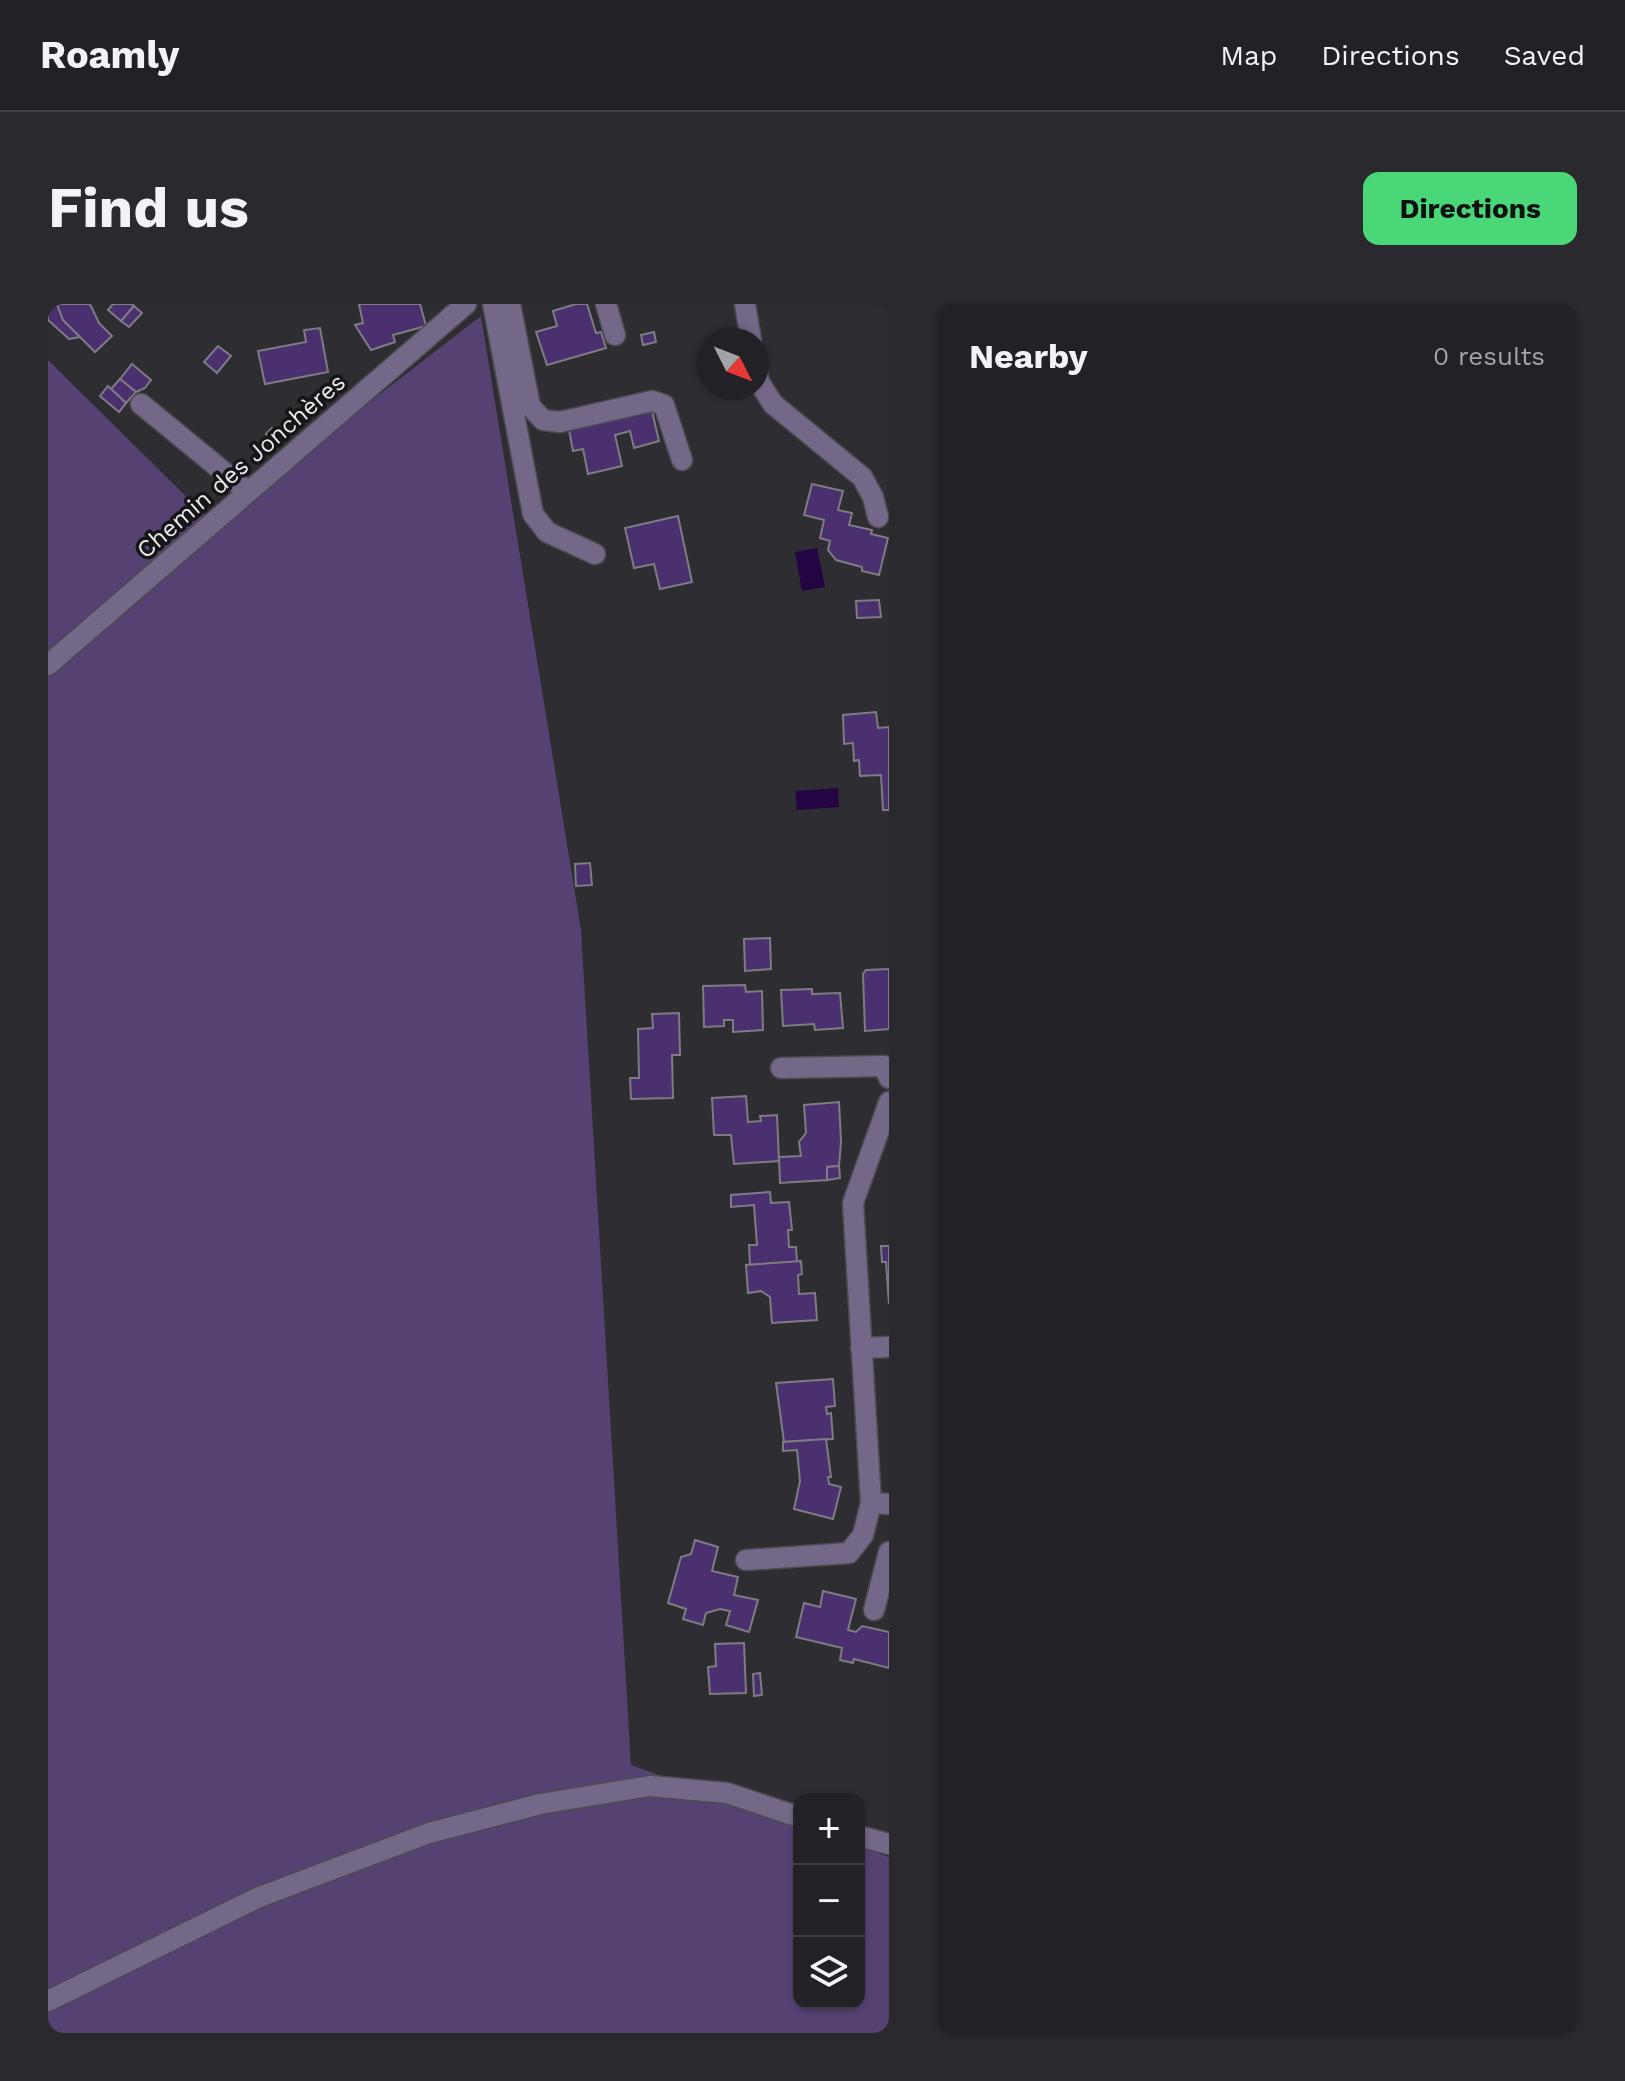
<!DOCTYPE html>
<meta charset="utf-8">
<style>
:root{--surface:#222226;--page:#2a2a2e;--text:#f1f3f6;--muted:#a2a4a7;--line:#3f3f43;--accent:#49d778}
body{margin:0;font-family:"Work Sans",sans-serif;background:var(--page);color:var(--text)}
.controls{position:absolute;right:24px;bottom:24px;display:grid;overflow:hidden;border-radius:16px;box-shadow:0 2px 6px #0004}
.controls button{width:72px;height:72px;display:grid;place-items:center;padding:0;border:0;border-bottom:2px solid var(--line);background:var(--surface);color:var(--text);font:40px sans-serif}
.compass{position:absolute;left:649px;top:24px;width:72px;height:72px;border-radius:50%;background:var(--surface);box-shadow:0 2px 6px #0004;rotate:132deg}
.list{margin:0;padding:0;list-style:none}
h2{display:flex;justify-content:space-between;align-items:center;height:104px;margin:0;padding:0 32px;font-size:34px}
h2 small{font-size:26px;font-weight:400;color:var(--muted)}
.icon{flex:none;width:44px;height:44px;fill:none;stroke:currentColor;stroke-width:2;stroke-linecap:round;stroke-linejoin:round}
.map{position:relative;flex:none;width:841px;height:1729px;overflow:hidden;border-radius:16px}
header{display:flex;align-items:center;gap:48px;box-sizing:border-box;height:112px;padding:0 40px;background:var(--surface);border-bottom:2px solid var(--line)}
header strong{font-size:38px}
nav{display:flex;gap:44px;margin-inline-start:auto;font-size:28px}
.intro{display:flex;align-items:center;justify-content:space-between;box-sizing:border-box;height:192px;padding:0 48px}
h1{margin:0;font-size:56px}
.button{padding:20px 36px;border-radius:16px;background:var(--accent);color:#111;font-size:28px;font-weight:700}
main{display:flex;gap:48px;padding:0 48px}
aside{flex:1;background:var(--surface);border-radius:16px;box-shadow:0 2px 6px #0004}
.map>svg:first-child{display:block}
.green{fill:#554272}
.water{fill:#240443}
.building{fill:#4a306f;stroke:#7e7c83;stroke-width:2}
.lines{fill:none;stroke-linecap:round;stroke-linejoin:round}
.minor-casing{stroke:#4c4b50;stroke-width:23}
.minor{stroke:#736887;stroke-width:20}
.labels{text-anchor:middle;stroke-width:7;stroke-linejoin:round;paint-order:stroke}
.street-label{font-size:24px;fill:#eae9ed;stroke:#161518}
</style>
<header>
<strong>Roamly</strong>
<nav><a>Map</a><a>Directions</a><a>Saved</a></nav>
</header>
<div class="intro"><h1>Find us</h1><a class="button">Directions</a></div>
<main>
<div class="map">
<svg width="841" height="1729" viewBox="0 0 841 1729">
<rect width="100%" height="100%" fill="#2e2d32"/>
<path class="green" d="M 433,12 L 533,626 L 583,1461 L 751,1521 L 751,1699 L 811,1699 L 811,1542 L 841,1553 L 841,1729 L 0,1729 L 0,56 L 165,219 Z"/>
<g class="water">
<path d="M 769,244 L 777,283 L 754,287 L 747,248 Z"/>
<path d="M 790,484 L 791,503 L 749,506 L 747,487 Z"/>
</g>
<g class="building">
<path d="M 0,0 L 9,0 L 15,16 L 32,33 L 21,35 L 0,16 Z"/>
<path d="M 9,0 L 42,0 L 51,19 L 64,32 L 47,48 L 15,16 Z"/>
<path d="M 65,0 L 83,0 L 86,2 L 73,17 L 60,6 Z"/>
<path d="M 311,0 L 372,0 L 378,22 L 345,31 L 347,38 L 323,46 L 307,21 L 315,19 Z"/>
<path d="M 528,0 L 539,0 L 548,29 L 553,28 L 558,44 L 499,61 L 488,28 L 509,22 L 505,7 Z"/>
<path d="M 86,2 L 94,9 L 81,23 L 73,17 Z"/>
<path d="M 272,24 L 280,68 L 217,80 L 210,47 L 258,38 L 256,26 Z"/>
<path d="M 606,28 L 608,38 L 595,41 L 593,31 Z"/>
<path d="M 170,42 L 183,52 L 169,69 L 156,58 Z"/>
<path d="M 84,60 L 103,76 L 97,84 L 88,88 L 72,75 Z"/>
<path d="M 72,75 L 88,88 L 78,99 L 63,85 Z"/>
<path d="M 60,82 L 78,99 L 71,108 L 52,92 Z"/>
<path d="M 604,107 L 611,137 L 586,144 L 582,127 L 567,131 L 574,162 L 540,170 L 535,145 L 525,147 L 521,126 Z"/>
<path d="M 224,124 L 235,135 L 229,141 L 218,130 Z"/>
<path d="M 764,180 L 795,187 L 790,206 L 804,209 L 801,221 L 824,226 L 823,230 L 840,234 L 831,271 L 814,267 L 814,263 L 788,256 L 780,246 L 782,237 L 772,234 L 776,216 L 756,211 Z"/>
<path d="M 630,212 L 644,278 L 612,285 L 606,260 L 586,264 L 577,224 Z"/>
<path d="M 831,296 L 833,313 L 809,314 L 808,297 Z"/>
<path d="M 828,408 L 830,424 L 841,423 L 841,506 L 835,506 L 833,471 L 812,472 L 811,456 L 806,457 L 805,439 L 796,440 L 795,411 Z"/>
<path d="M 542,559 L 544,581 L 528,582 L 527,560 Z"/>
<path d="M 722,634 L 723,665 L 697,667 L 696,635 Z"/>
<path d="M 841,665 L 841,725 L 817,727 L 815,670 L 818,666 Z"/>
<path d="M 697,681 L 698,688 L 714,687 L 715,726 L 685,728 L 685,716 L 676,716 L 676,722 L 656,723 L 655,682 Z"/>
<path d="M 764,685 L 764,690 L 792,689 L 795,724 L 767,726 L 766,720 L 735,722 L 733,686 Z"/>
<path d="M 631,709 L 632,751 L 624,751 L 625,794 L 583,795 L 582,774 L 591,774 L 590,725 L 605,724 L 604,710 Z"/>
<path d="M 698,792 L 700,818 L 713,817 L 712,812 L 729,811 L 731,857 L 686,860 L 683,831 L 666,831 L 664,794 Z"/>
<path d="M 791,798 L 793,838 L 791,862 L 779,863 L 779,876 L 732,879 L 731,853 L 753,852 L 751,838 L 758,829 L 756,801 Z"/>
<path d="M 791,862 L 792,874 L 779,876 L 779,863 Z"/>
<path d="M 722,888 L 723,899 L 741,898 L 744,926 L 740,926 L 741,943 L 748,943 L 749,958 L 702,961 L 701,941 L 709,941 L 706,901 L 683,903 L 683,891 Z"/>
<path d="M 833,942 L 841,942 L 841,1000 L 838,958 L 834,958 Z"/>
<path d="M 753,957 L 754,970 L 750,971 L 751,990 L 767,989 L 769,1016 L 724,1019 L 722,993 L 713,987 L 700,989 L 698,961 Z"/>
<path d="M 785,1075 L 787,1102 L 778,1103 L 779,1110 L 783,1109 L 785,1135 L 736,1138 L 728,1079 Z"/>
<path d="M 778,1135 L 783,1173 L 780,1173 L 781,1180 L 793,1183 L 785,1215 L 746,1205 L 752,1177 L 749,1146 L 735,1147 L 735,1138 Z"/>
<path d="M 647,1236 L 670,1243 L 664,1267 L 690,1273 L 686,1291 L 710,1296 L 701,1328 L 678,1321 L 682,1307 L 672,1305 L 658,1309 L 655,1321 L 635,1315 L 638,1305 L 620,1299 L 633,1253 L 643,1250 Z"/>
<path d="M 775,1287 L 808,1295 L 800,1326 L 808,1328 L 814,1322 L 841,1328 L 841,1364 L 806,1355 L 805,1359 L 792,1356 L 794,1344 L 748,1333 L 756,1299 L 772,1303 Z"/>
<path d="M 696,1339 L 698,1389 L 662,1390 L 660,1363 L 668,1362 L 667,1340 Z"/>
<path d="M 712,1369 L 714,1391 L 706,1392 L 705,1370 Z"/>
</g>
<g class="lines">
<g class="minor-casing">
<g id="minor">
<path d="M 445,0 L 485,210 L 499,228 L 547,250"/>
<path d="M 462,0 L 482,102 L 495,116 L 512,118 L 604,97 L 616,101 L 634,156"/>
<path d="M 558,0 L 567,31"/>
<path d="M 697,0 L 703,36"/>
<path d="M 709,68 L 711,78 L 725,100 L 814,173 L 825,193 L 830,213"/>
<path d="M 93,100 L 199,187"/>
<path d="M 0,361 L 418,0"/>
<path d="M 733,764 L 836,762 L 841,774"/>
<path d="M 841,798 L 805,899 L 823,1199 L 841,1200"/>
<path d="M 813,1044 L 841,1043"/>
<path d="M 698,1256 L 801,1249 L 815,1231 L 823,1199"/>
<path d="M 826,1306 L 841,1248"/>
<path d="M 811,1532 L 841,1540"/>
<path d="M 0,1697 L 209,1594 L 381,1529 L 492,1500 L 602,1482 L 679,1489 L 751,1513"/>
</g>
</g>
<use href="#minor" class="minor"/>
</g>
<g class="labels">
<g class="street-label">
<text transform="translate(193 162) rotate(-41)" y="8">Chemin des Jonchères</text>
</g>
</g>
</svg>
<div class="controls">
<button>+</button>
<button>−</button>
<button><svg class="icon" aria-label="layers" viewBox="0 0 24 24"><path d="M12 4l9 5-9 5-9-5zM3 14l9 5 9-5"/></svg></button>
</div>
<svg class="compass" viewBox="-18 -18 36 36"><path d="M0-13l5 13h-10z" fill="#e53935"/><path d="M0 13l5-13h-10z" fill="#a2a4a7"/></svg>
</div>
<aside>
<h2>Nearby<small>0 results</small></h2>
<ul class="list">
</ul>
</aside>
</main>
